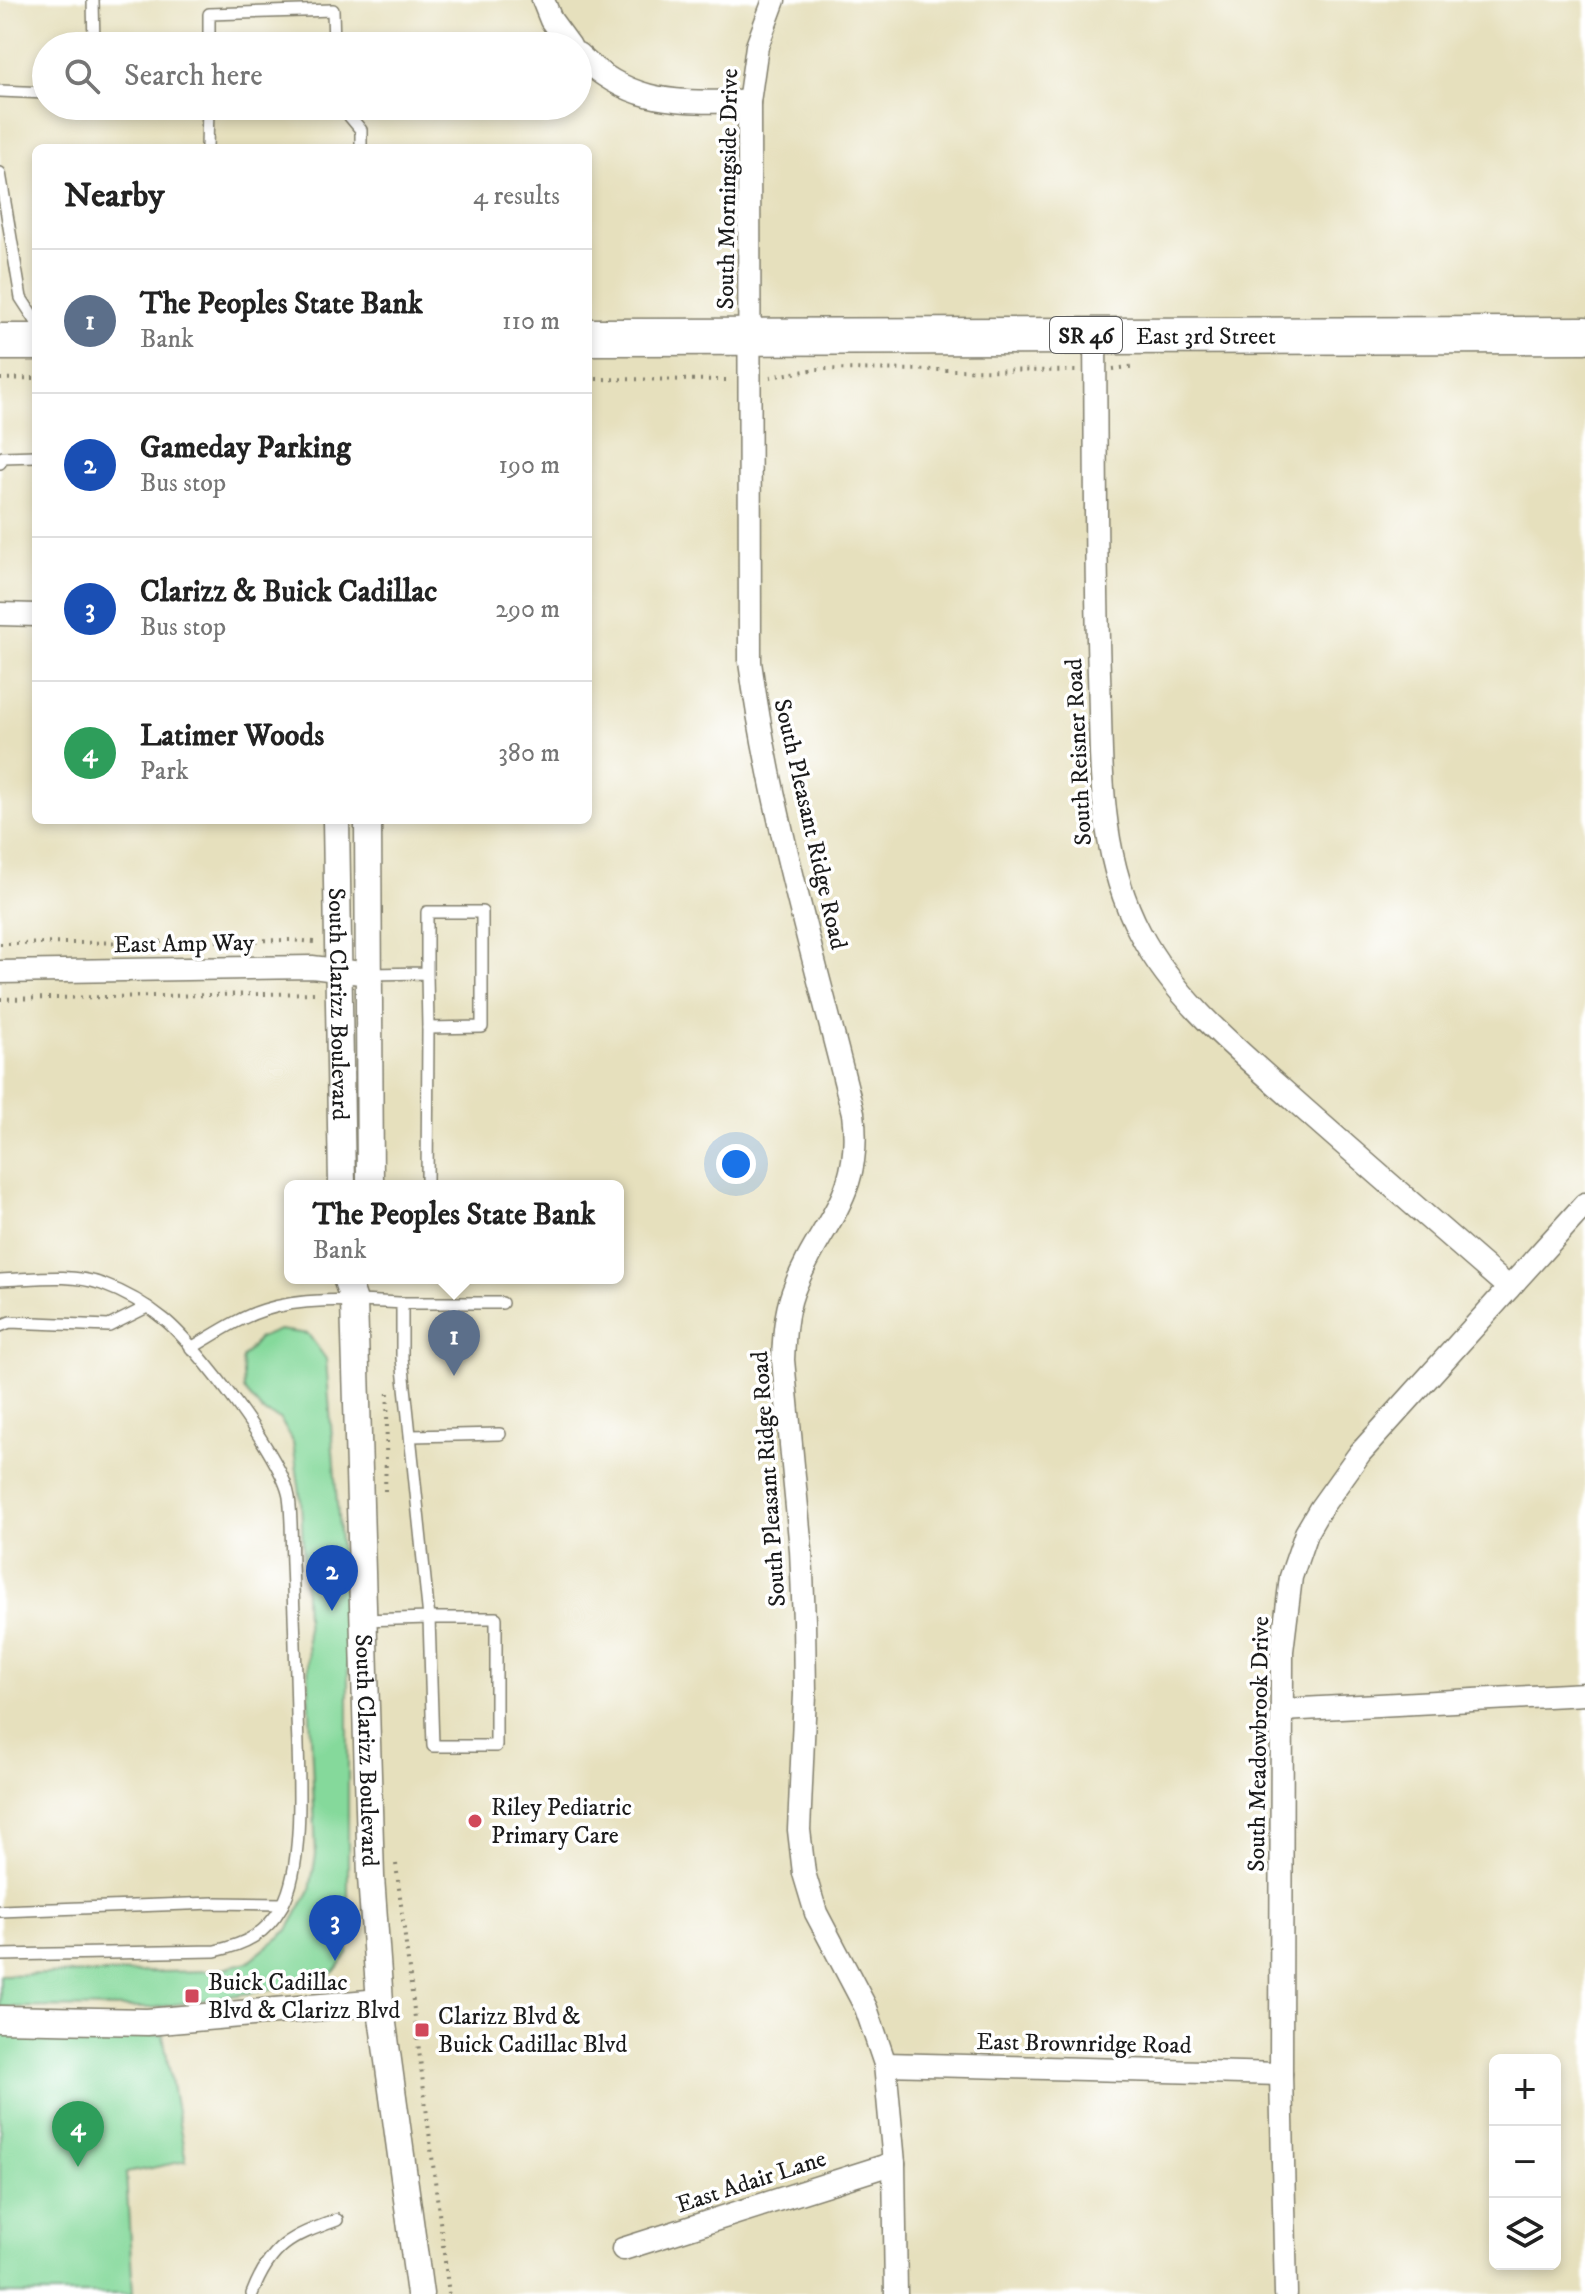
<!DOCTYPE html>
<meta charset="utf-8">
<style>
:root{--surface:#fff;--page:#f6f6f6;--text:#222;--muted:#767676;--line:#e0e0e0;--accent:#d1495b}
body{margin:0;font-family:"IM FELL DW Pica",serif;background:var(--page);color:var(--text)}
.controls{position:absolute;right:24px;bottom:24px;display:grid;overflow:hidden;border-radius:12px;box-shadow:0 4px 12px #0003}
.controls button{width:72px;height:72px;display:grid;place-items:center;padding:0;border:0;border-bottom:2px solid var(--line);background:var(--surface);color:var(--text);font:40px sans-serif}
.you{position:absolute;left:736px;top:1164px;width:28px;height:28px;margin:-20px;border:6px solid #fff;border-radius:50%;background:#1a73e8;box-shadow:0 0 0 12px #1a73e833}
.badge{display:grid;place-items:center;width:52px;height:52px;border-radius:50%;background:var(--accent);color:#fff;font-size:26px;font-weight:700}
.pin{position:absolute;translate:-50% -66px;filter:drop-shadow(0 2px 4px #0008)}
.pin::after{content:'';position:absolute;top:42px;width:28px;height:24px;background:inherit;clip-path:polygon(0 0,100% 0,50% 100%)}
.popup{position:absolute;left:284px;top:1180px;width:340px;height:104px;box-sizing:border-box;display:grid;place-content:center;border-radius:12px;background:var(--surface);filter:drop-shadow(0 2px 6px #0005);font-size:26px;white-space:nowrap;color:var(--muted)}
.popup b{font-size:30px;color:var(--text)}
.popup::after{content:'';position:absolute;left:50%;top:100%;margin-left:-16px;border:16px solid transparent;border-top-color:var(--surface)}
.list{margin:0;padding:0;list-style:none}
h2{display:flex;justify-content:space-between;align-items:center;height:104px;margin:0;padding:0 32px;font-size:34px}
h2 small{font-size:26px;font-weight:400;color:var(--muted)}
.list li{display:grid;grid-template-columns:52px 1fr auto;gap:24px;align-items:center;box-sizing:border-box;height:144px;padding:0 32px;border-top:2px solid var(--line)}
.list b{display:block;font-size:30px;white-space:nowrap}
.list p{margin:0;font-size:26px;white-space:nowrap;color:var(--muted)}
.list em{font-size:26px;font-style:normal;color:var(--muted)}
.icon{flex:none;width:44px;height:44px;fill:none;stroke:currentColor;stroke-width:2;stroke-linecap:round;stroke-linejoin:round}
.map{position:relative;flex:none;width:1585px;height:2294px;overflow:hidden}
.search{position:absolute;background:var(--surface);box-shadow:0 4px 12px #0003;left:32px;top:32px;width:560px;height:88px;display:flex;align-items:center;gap:20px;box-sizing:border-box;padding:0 28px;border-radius:44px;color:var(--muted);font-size:30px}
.panel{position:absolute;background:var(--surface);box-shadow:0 4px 12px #0003;left:32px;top:144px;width:560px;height:680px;border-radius:12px}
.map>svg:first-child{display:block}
.green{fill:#85d99b;stroke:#507a5c;stroke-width:2}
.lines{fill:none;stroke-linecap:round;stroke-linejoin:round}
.service-casing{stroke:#817e6c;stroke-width:14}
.minor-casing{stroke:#817e6c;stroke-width:25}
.tertiary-casing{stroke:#817e6c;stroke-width:29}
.trunk-casing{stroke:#817e6c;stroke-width:39}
.path{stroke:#817e6c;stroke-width:4;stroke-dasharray:2 6;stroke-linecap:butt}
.service{stroke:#fff;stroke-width:11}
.minor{stroke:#fff;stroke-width:22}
.tertiary{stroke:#fff;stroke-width:26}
.trunk{stroke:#fff;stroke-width:36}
.poi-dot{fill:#d1495b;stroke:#fff;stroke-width:3}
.labels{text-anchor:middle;stroke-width:7;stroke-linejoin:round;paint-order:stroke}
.shield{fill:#fff;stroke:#606060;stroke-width:2}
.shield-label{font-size:22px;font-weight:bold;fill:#1c1c1c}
.street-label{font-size:24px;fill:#1c1c1c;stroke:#fff}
.poi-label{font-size:24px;fill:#1c1c1c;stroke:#fff;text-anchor:start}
</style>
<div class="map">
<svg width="1585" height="2294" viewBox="0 0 1585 2294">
<rect width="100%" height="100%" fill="#fff"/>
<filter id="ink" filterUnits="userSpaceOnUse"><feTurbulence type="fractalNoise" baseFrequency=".0125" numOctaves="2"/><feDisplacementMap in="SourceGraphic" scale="16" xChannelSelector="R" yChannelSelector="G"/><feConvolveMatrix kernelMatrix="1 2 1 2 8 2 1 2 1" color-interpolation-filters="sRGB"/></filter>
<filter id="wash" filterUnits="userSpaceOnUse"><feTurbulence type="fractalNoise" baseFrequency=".006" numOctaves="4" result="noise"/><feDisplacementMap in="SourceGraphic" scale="32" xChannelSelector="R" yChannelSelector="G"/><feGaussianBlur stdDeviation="1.8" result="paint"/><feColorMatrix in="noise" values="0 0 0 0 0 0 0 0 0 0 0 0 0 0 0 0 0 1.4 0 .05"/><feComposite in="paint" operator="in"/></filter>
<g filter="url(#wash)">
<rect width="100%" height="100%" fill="#e6e0bd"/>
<g class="green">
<path d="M 279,1330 L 308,1334 L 326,1359 L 348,1648 L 348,1954 L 334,1972 L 315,1983 L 152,2008 L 0,2007 L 0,1975 L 212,1971 L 248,1962 L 288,1930 L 310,1890 L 316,1855 L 301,1501 L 293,1442 L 280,1419 L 263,1412 L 244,1390 L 242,1358 L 259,1338 Z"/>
<path d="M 0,2031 L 163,2035 L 186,2161 L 126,2173 L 133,2294 L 0,2294 Z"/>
</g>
</g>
<g filter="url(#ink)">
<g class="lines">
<g class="service-casing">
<g id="service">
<path d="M 93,0 L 94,46"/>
<path d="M 209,46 L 209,14 L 333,10 L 334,46"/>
<path d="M 0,91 L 46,93"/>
<path d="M 341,106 L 361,130 L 361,148"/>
<path d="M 207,148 L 208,106"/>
<path d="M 0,173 L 21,298 L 36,321"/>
<path d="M 0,463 L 3,457 L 36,456"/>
<path d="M 370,974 L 427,973 L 427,912 L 482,912 L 482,1027 L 428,1028 L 427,973"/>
<path d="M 427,1186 L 428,1028"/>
<path d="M 0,1280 C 33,1279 70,1273 102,1284 C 124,1292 147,1305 165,1320 C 196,1345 283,1458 289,1497 C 292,1518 291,1541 292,1563 C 294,1614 296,1664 297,1714 C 298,1764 306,1864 282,1906 C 266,1934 246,1944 215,1951 L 0,1955"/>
<path d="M 402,1303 L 502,1303"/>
<path d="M 0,1326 L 10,1322 L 109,1326 L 147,1307"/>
<path d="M 191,1348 C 214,1335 238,1318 264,1310 C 307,1296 357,1301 402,1303 L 402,1358 L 429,1618 L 363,1620"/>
<path d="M 411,1436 L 500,1434"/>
<path d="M 429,1618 L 496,1618 L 496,1746 L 433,1746 Z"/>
<path d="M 0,1911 L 214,1903 L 283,1904"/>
<path d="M 252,2294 C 271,2245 290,2237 337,2220"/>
</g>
</g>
<g class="minor-casing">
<g id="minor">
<path d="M 543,0 L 551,20 L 570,46"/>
<path d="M 774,0 L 757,46 L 749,102 L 750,662 C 771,815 816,963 853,1113 C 864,1199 819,1222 793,1292 C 785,1314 784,1338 783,1360 L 801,1550 L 804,1621 L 805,1694 L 799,1830 L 804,1873 L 816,1913 L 866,2008 L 885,2064 L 894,2163 L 896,2294"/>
<path d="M 578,54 C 633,107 678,101 749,102"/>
<path d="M 1095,335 C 1096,448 1095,561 1099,674 C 1102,763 1097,852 1140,933 C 1175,1000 1240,1052 1295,1101 C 1366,1164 1438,1226 1509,1288"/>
<path d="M 0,614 L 36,615"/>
<path d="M 0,972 L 312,967 L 369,974"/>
<path d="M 1283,1710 L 1585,1694"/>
<path d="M 885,2064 L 1281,2074"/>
<path d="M 623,2249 L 894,2163"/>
<path d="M 1286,2294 L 1281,2074 L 1282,1651 L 1291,1577 L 1306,1533 L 1320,1509 L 1360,1453 L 1585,1204"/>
</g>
</g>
<g class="tertiary-casing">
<g id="tertiary">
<path id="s1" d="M 336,820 L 342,1186"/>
<path d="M 368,820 L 370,1186"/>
<path id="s2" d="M 346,1278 L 354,1301 L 371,1877 L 380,2002 L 420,2294"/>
<path d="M 0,2019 L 147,2022 L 380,2002"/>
</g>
</g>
<g class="trunk-casing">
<g id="trunk">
<path id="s3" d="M 588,337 L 1585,335"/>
<path d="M 0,342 L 36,342"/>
</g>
</g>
<g class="path">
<path d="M 1113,369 L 1136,366"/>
<path d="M 770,377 L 817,369 L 1077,371"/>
<path d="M 0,379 L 36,378"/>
<path d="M 588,379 L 730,380"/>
<path d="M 0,944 L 290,940 L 315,942"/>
<path d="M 0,999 L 317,993"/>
<path d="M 385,1491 L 388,1388"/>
<path d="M 396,1864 L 449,2294"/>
</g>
<use href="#service" class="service"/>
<use href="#minor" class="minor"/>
<use href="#tertiary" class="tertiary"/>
<use href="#trunk" class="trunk"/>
</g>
</g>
<g class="poi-dot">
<circle cx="475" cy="1821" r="8"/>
<rect x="184" y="1988" width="16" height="16" rx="4"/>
<rect x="414" y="2022" width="16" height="16" rx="4"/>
</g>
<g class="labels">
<rect class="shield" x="1050" y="317" width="72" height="36" rx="6"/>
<g class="shield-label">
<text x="1086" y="343">SR 46</text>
</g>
<g class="street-label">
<text transform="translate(727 189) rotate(-89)" y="8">South Morningside Drive</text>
<text dy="8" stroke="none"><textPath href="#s3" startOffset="618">East 3rd Street</textPath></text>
<text transform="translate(1078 752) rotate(-93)" y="8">South Reisner Road</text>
<text transform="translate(811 824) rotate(77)" y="8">South Pleasant Ridge Road</text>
<text transform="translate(184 943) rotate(-1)" y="8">East Amp Way</text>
<text dy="8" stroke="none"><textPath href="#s1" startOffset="184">South Clarizz Boulevard</textPath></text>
<text transform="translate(768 1479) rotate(-94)" y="8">South Pleasant Ridge Road</text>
<text transform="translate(1258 1744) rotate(-89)" y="8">South Meadowbrook Drive</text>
<text dy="8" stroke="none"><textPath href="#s2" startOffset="474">South Clarizz Boulevard</textPath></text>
<text transform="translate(1084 2043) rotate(1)" y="8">East Brownridge Road</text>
<text transform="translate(751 2181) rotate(-18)" y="8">East Adair Lane</text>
</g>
<g class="poi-label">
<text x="491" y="1815">Riley Pediatric<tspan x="491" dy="28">Primary Care</tspan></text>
<text x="208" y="1990">Buick Cadillac<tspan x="208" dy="28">Blvd &amp; Clarizz Blvd</tspan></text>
<text x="438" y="2024">Clarizz Blvd &amp;<tspan x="438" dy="28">Buick Cadillac Blvd</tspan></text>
</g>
</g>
</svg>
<div class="controls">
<button>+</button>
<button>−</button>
<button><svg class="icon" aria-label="layers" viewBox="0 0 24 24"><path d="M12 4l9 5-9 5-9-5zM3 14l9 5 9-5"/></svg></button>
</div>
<div class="you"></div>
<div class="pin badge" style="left:454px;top:1376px;background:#5c6f8a">1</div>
<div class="popup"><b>The Peoples State Bank</b>Bank</div>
<div class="pin badge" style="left:332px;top:1611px;background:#1a4fb4">2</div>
<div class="pin badge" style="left:335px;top:1961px;background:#1a4fb4">3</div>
<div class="pin badge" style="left:78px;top:2167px;background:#2e9e5b">4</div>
<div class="search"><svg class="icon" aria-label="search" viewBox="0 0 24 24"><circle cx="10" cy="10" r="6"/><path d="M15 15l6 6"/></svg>Search here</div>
<section class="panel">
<h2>Nearby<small>4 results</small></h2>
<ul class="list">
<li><span class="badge" style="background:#5c6f8a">1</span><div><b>The Peoples State Bank</b><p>Bank</p></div><em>110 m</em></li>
<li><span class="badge" style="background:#1a4fb4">2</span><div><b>Gameday Parking</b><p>Bus stop</p></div><em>190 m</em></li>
<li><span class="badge" style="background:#1a4fb4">3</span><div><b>Clarizz &amp; Buick Cadillac</b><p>Bus stop</p></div><em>290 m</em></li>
<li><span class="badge" style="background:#2e9e5b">4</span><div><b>Latimer Woods</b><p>Park</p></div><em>380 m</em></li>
</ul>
</section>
</div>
